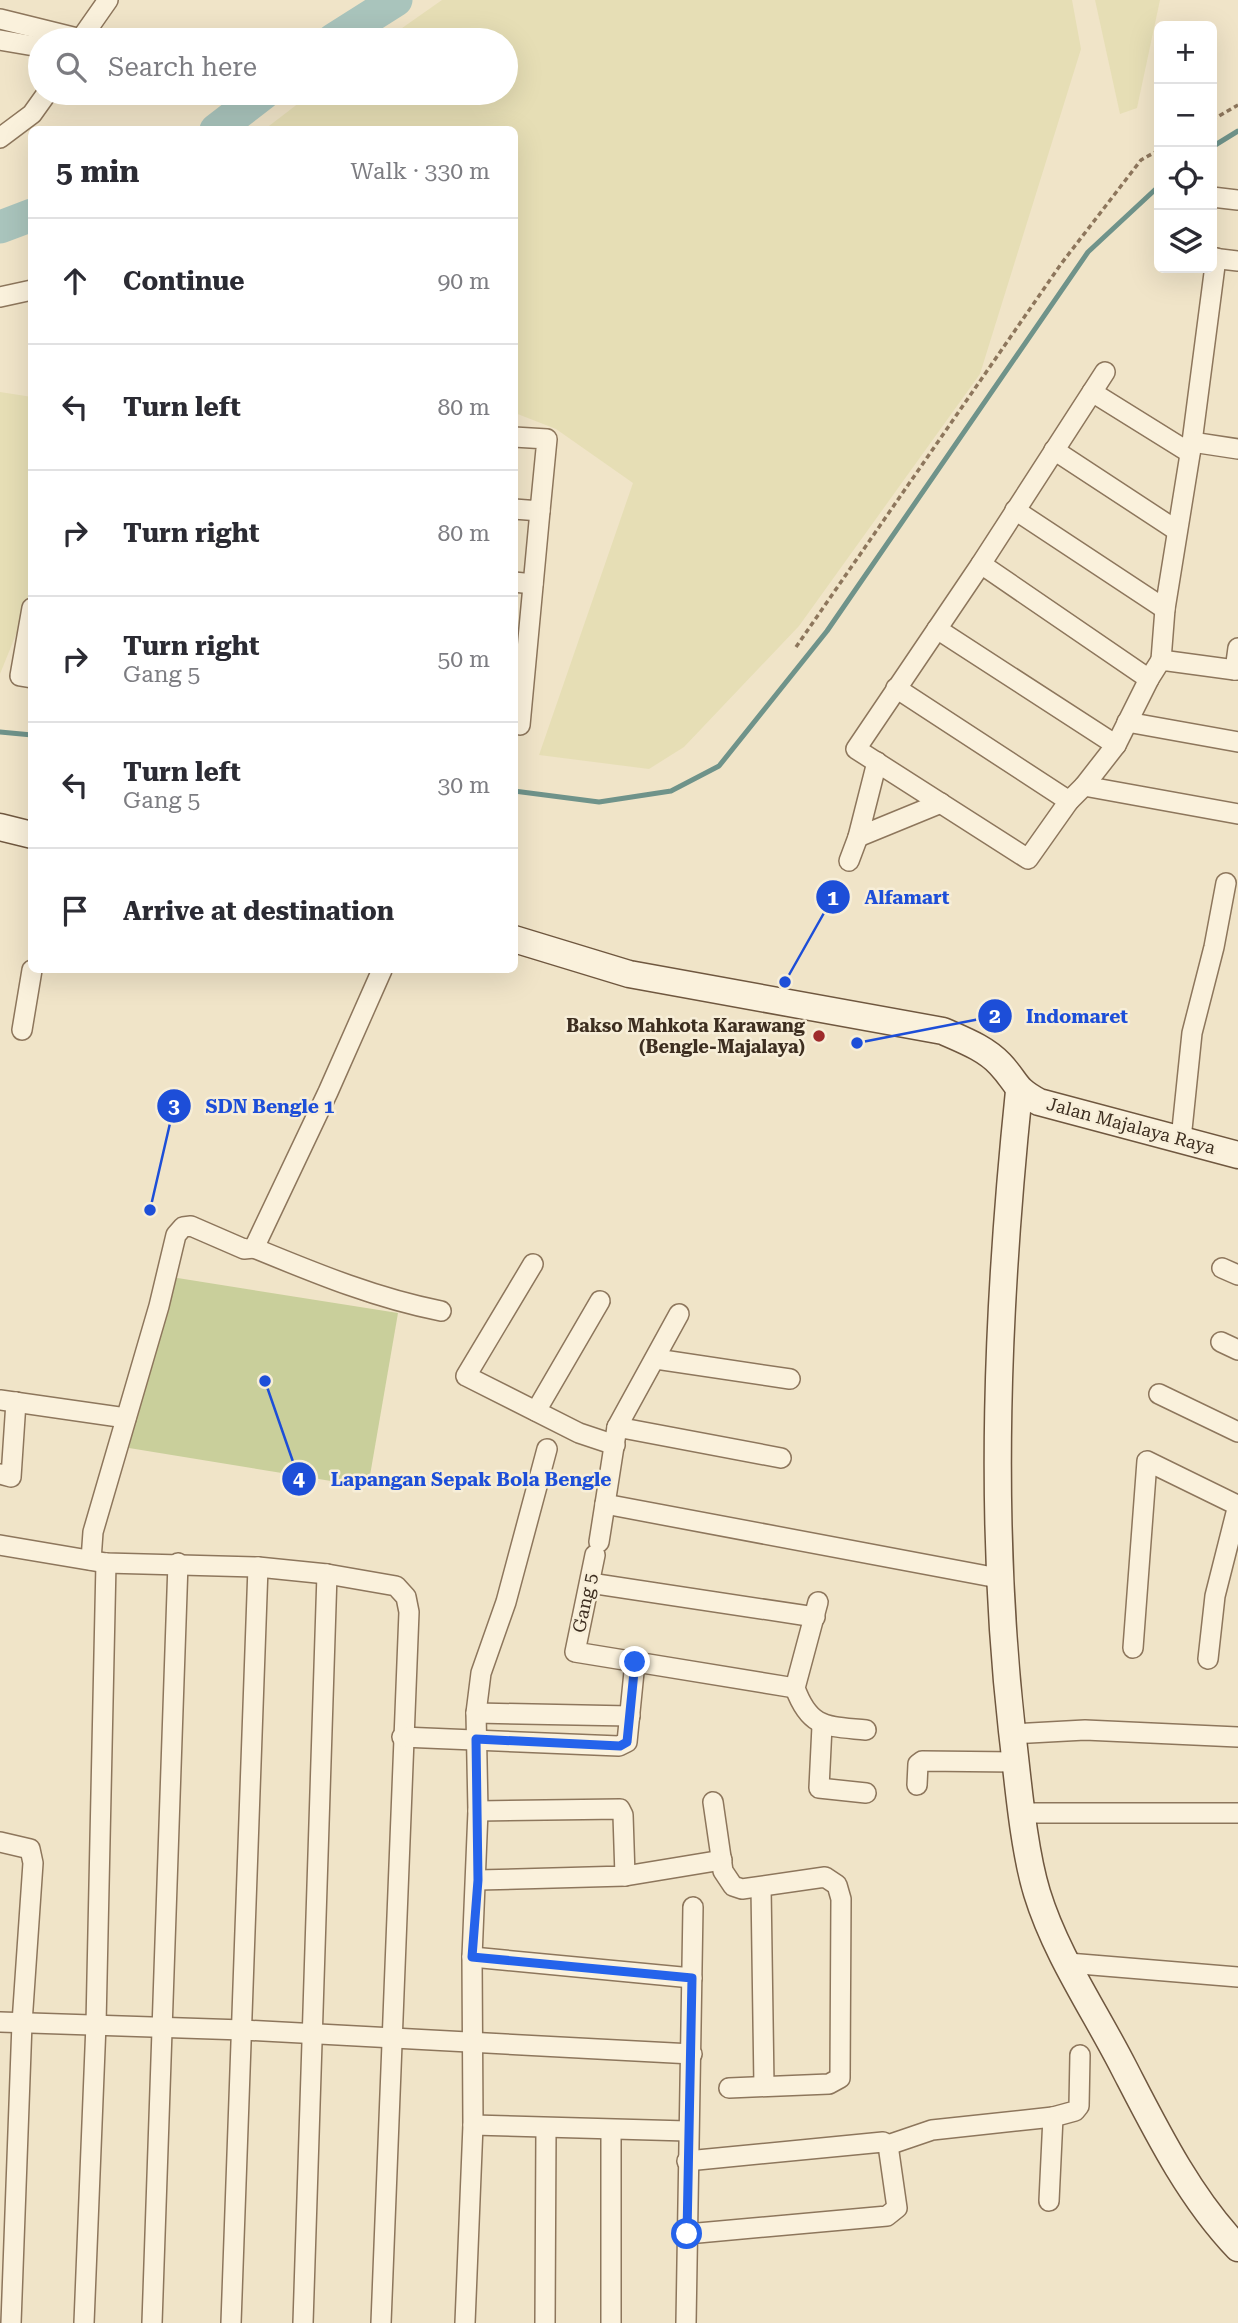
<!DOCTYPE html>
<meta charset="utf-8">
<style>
:root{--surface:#fff;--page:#f2f2f3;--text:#2b2b33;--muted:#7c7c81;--line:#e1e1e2}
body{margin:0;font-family:"Roboto Serif",serif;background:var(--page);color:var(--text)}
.controls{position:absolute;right:21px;top:21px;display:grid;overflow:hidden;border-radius:10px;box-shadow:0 7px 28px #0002}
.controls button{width:63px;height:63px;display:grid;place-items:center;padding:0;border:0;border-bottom:2px solid var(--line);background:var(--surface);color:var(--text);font:35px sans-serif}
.stop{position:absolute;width:21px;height:21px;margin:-16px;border:5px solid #2563eb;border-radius:50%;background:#fff}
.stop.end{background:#2563eb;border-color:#fff;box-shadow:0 2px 7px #0008}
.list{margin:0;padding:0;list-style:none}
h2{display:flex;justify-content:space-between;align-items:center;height:91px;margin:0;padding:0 28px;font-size:30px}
h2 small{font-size:23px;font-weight:400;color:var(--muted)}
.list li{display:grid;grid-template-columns:46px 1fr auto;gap:21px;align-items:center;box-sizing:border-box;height:126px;padding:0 28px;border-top:2px solid var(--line)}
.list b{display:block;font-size:26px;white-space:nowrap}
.list p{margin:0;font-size:23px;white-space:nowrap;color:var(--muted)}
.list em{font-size:23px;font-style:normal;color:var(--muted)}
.icon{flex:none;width:38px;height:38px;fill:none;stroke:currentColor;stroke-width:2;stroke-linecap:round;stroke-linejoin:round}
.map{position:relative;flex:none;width:1238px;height:2323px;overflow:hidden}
.search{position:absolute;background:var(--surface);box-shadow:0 7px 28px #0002;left:28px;top:28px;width:490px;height:77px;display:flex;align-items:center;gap:18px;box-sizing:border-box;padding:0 24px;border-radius:38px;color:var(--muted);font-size:26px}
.panel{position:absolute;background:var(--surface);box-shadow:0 7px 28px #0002;left:28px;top:126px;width:490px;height:847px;border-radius:10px}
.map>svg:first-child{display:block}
.farmland{fill:#e6deb5}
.green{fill:#c9cf9b}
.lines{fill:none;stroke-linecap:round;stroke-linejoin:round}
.stream{stroke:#6f938a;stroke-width:5}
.river{stroke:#a9c4bc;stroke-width:33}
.street-casing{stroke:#8d765c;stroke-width:22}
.secondary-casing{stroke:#6f573f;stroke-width:29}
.path{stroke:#8d765c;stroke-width:3.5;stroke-dasharray:5 3.5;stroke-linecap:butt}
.street{stroke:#faf1dc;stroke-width:19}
.secondary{stroke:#faf1dc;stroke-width:26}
.route{stroke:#2563eb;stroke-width:9}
.poi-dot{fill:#9e2a2b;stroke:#f7eed8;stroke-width:2.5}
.labels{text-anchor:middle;stroke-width:5;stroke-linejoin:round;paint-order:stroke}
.poi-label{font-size:18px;font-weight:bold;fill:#3d2e20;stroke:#f7eed8;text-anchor:end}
.street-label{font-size:18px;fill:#3d2e20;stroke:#f7eed8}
.leader{fill:none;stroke:#1d4ed8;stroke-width:2.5}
.callout-dot{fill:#1d4ed8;stroke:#f7eed8;stroke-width:2.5}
.mark-label{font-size:21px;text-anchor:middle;font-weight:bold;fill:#fff}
.callout-label{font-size:19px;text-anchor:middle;font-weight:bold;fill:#1d4ed8;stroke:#f7eed8;stroke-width:5;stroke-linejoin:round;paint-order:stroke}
</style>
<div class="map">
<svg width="1238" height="2323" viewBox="0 0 1238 2323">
<rect width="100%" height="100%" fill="#f0e4c8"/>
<g class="farmland">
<path d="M 442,0 L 1072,0 L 1081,49 L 980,374 L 799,626 L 684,747 L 649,769 L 539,755 L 633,483 L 556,429 L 515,413 L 514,130 L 265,129 L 312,93 L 506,93 L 506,40 L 385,40 Z"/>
<path d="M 1095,0 L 1160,0 L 1137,108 L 1120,114 Z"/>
<path d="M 0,392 L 32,397 L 31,597 L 0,674 Z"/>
</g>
<path class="green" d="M 165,1276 L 398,1313 L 368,1487 L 129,1448 Z"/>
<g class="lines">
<g class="stream">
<path d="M 1212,147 L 1238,131"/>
<path d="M 0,732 L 32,735"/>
<path d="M 514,791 L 599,802 L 671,791 L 719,766 L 827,631 L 1088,252 L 1159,186"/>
</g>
<g class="river">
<path d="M 333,40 L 396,0"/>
<path d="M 216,130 L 264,93"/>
<path d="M 0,227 L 32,215"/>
</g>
<g class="street-casing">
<g id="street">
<path d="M 0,19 L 81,39"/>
<path d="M 0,40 L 40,47"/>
<path d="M 80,40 L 108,0"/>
<path d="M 0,138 L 32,114 L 47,93"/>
<path d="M 1212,197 L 1238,200"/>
<path d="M 1212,258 L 1238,261"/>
<path d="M 0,297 L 32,290"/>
<path d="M 1105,372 L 981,564 L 1149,679 L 1161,660 L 1235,670"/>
<path d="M 1092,392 L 1190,453"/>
<path d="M 514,437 L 547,439 L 540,511 L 514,509"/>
<path d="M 1192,442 L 1216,258"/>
<path d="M 1054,450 L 1176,530"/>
<path d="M 1015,510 L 1165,609"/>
<path d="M 981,564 L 856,749 L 1028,859 L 1069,801 L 1084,786"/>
<path d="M 514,582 L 533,584"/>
<path d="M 32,608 L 20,676 L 32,678"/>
<path d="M 937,629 L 1116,745"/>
<path d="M 1238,648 L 1235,670 L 1238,670"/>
<path d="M 1161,660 L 1165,609 L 1192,442 L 1238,449"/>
<path d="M 1149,679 L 1116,745 L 1084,786 L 1238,814"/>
<path d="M 896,688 L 1069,801"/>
<path d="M 1127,722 L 1238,742"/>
<path d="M 514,724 L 520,725 L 540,511"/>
<path d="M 877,762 L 858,837 L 941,803"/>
<path d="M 849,861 L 858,837"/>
<path d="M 22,1030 L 32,970"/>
<path d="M 1181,1139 L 1192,1033 L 1214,947 L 1226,883"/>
<path d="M 254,1248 C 315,1273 375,1298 441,1311"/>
<path d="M 533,1264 L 466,1376 L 579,1433 L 615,1445"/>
<path d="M 1222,1268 L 1238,1275"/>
<path d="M 1221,1342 L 1238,1350"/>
<path d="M 656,1359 L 790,1379"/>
<path d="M 1159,1394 L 1238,1432"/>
<path d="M 0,1400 L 126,1418"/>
<path d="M 536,1411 L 600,1301"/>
<path d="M 617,1427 L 679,1314"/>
<path d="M 781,1458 L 617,1427 L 605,1504 L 998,1578"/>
<path d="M 0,1474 L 11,1477 L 16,1402"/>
<path d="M 599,1542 L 605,1504"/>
<path d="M 0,1545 L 106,1563 L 258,1567 L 327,1574 L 396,1586 L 406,1597 L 409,1612 L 381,2323"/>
<path d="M 595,1555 L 575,1652 L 795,1688"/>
<path d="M 91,1560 L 93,1532 L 159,1306 L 176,1235 L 183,1227 L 191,1226 L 244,1249 L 254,1248 L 328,1092 L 382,970"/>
<path d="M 590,1583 L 815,1617"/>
<path d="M 818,1602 L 795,1688 C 810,1729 827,1726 866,1730"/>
<path d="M 1133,1648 L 1147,1461 L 1237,1505"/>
<path d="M 1208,1659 L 1215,1596 L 1238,1505"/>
<path d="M 476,1713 L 630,1716"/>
<path d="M 822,1726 L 819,1788 L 866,1793"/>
<path d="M 1013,1734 L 1085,1730 L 1238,1737"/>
<path d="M 402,1737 L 619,1746 L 627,1742 L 635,1662"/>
<path d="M 917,1785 L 918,1764 L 922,1761 L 1016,1762"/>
<path d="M 713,1802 L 723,1871 L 733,1886 L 742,1889 L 825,1877 L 837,1885 L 841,1899 L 840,2078 L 829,2084 L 729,2088"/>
<path d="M 1024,1813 L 1238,1813"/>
<path d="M 0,1842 L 30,1849 L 33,1863 L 22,2023 L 11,2323"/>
<path d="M 625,1876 L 722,1860"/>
<path d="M 478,1880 L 625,1876 L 623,1815 L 620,1809 L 478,1811"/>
<path d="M 761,1887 L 764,2086"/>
<path d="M 472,1957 L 692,1978"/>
<path d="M 1068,1963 L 1238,1977"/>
<path d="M 0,2022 L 243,2030 L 692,2054"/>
<path d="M 473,2125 L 687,2131"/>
<path d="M 888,2145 L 932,2130 L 1053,2117"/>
<path d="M 687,2161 L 883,2142 L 888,2145 L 897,2208 L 887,2216 L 687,2234"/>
<path d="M 1049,2201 L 1053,2117 L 1075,2111 L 1079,2106 L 1080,2055"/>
<path d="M 84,2323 L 96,2024 L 106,1563"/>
<path d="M 152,2323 L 178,1563"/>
<path d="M 231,2323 L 258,1567"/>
<path d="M 303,2323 L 327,1574"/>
<path d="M 465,2323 L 473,2125 L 472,1957 L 478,1811 L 476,1713 L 481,1673 L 506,1602 L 547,1449"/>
<path d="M 545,2323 L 546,2129"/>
<path d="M 611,2323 L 611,2131"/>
<path d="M 686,2323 L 693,1907"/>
</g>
</g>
<g class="secondary-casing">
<g id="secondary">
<path d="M 0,827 L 32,835"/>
<path d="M 514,939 L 629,974 L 943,1031 C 963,1040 985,1048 1000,1064 C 1018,1083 1013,1088 1039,1102 L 1238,1155"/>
<path d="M 1019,1091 C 997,1304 988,1517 1012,1731 C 1018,1780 1023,1847 1037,1893 C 1056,1955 1095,2011 1124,2068 C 1156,2130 1189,2197 1238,2248"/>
</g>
</g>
<g class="path">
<path d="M 1212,120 L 1238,105"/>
<path d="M 796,647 L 1061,264 L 1141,160 L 1159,150"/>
</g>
<use href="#street" class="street"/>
<use href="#secondary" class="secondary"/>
</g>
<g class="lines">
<path class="route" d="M 635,1662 L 627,1742 L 620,1746 L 476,1739 L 478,1880 L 472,1957 L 692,1978 L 687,2234"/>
</g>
<circle class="poi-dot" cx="819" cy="1036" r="7"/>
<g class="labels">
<g class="poi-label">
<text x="805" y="1032">Bakso Mahkota Karawang<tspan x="805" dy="21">(Bengle-Majalaya)</tspan></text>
</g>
<g class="street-label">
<text transform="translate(1131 1126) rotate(15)" y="6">Jalan Majalaya Raya</text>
<text transform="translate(585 1603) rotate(-78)" y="6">Gang 5</text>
</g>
</g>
<path class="leader" d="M785 982L833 897M857 1043L995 1016M150 1210L174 1106M265 1381L299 1479"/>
<g class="callout-dot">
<circle cx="785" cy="982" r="7"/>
<circle cx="857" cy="1043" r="7"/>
<circle cx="150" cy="1210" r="7"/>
<circle cx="265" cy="1381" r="7"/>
<circle cx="833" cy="897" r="18"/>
<circle cx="995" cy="1016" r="18"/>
<circle cx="174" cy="1106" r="18"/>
<circle cx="299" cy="1479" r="18"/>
</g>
<g class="mark-label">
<text x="833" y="905">1</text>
<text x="995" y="1023">2</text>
<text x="174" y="1113">3</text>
<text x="299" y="1486">4</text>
</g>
<g class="callout-label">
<text x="907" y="904">Alfamart</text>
<text x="1077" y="1023">Indomaret</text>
<text x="270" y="1113">SDN Bengle 1</text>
<text x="471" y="1486">Lapangan Sepak Bola Bengle</text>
</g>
</svg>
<div class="controls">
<button>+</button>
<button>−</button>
<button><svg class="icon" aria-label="locate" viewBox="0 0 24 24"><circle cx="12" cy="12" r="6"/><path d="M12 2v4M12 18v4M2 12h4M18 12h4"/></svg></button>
<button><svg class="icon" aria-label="layers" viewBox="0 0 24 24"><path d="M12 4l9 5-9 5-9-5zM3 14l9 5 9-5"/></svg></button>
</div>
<div class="stop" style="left:687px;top:2234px"></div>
<div class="stop end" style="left:635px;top:1662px"></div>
<div class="search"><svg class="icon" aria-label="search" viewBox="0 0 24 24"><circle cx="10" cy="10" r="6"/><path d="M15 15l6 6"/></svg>Search here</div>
<section class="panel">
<h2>5 min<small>Walk · 330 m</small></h2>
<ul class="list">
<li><svg class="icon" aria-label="ahead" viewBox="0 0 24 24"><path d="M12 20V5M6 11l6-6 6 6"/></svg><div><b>Continue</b></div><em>90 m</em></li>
<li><svg class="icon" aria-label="left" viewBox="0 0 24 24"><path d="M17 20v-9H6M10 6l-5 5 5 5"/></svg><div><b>Turn left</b></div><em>80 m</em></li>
<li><svg class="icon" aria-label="right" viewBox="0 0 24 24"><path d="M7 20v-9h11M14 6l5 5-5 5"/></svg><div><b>Turn right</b></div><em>80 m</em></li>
<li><svg class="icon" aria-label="right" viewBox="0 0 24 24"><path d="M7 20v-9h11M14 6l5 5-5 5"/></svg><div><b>Turn right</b><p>Gang 5</p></div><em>50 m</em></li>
<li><svg class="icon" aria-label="left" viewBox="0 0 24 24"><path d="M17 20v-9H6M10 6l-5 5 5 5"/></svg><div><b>Turn left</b><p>Gang 5</p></div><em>30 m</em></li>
<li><svg class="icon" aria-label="arrive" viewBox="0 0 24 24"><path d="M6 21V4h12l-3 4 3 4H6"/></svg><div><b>Arrive at destination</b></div></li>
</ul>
</section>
</div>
